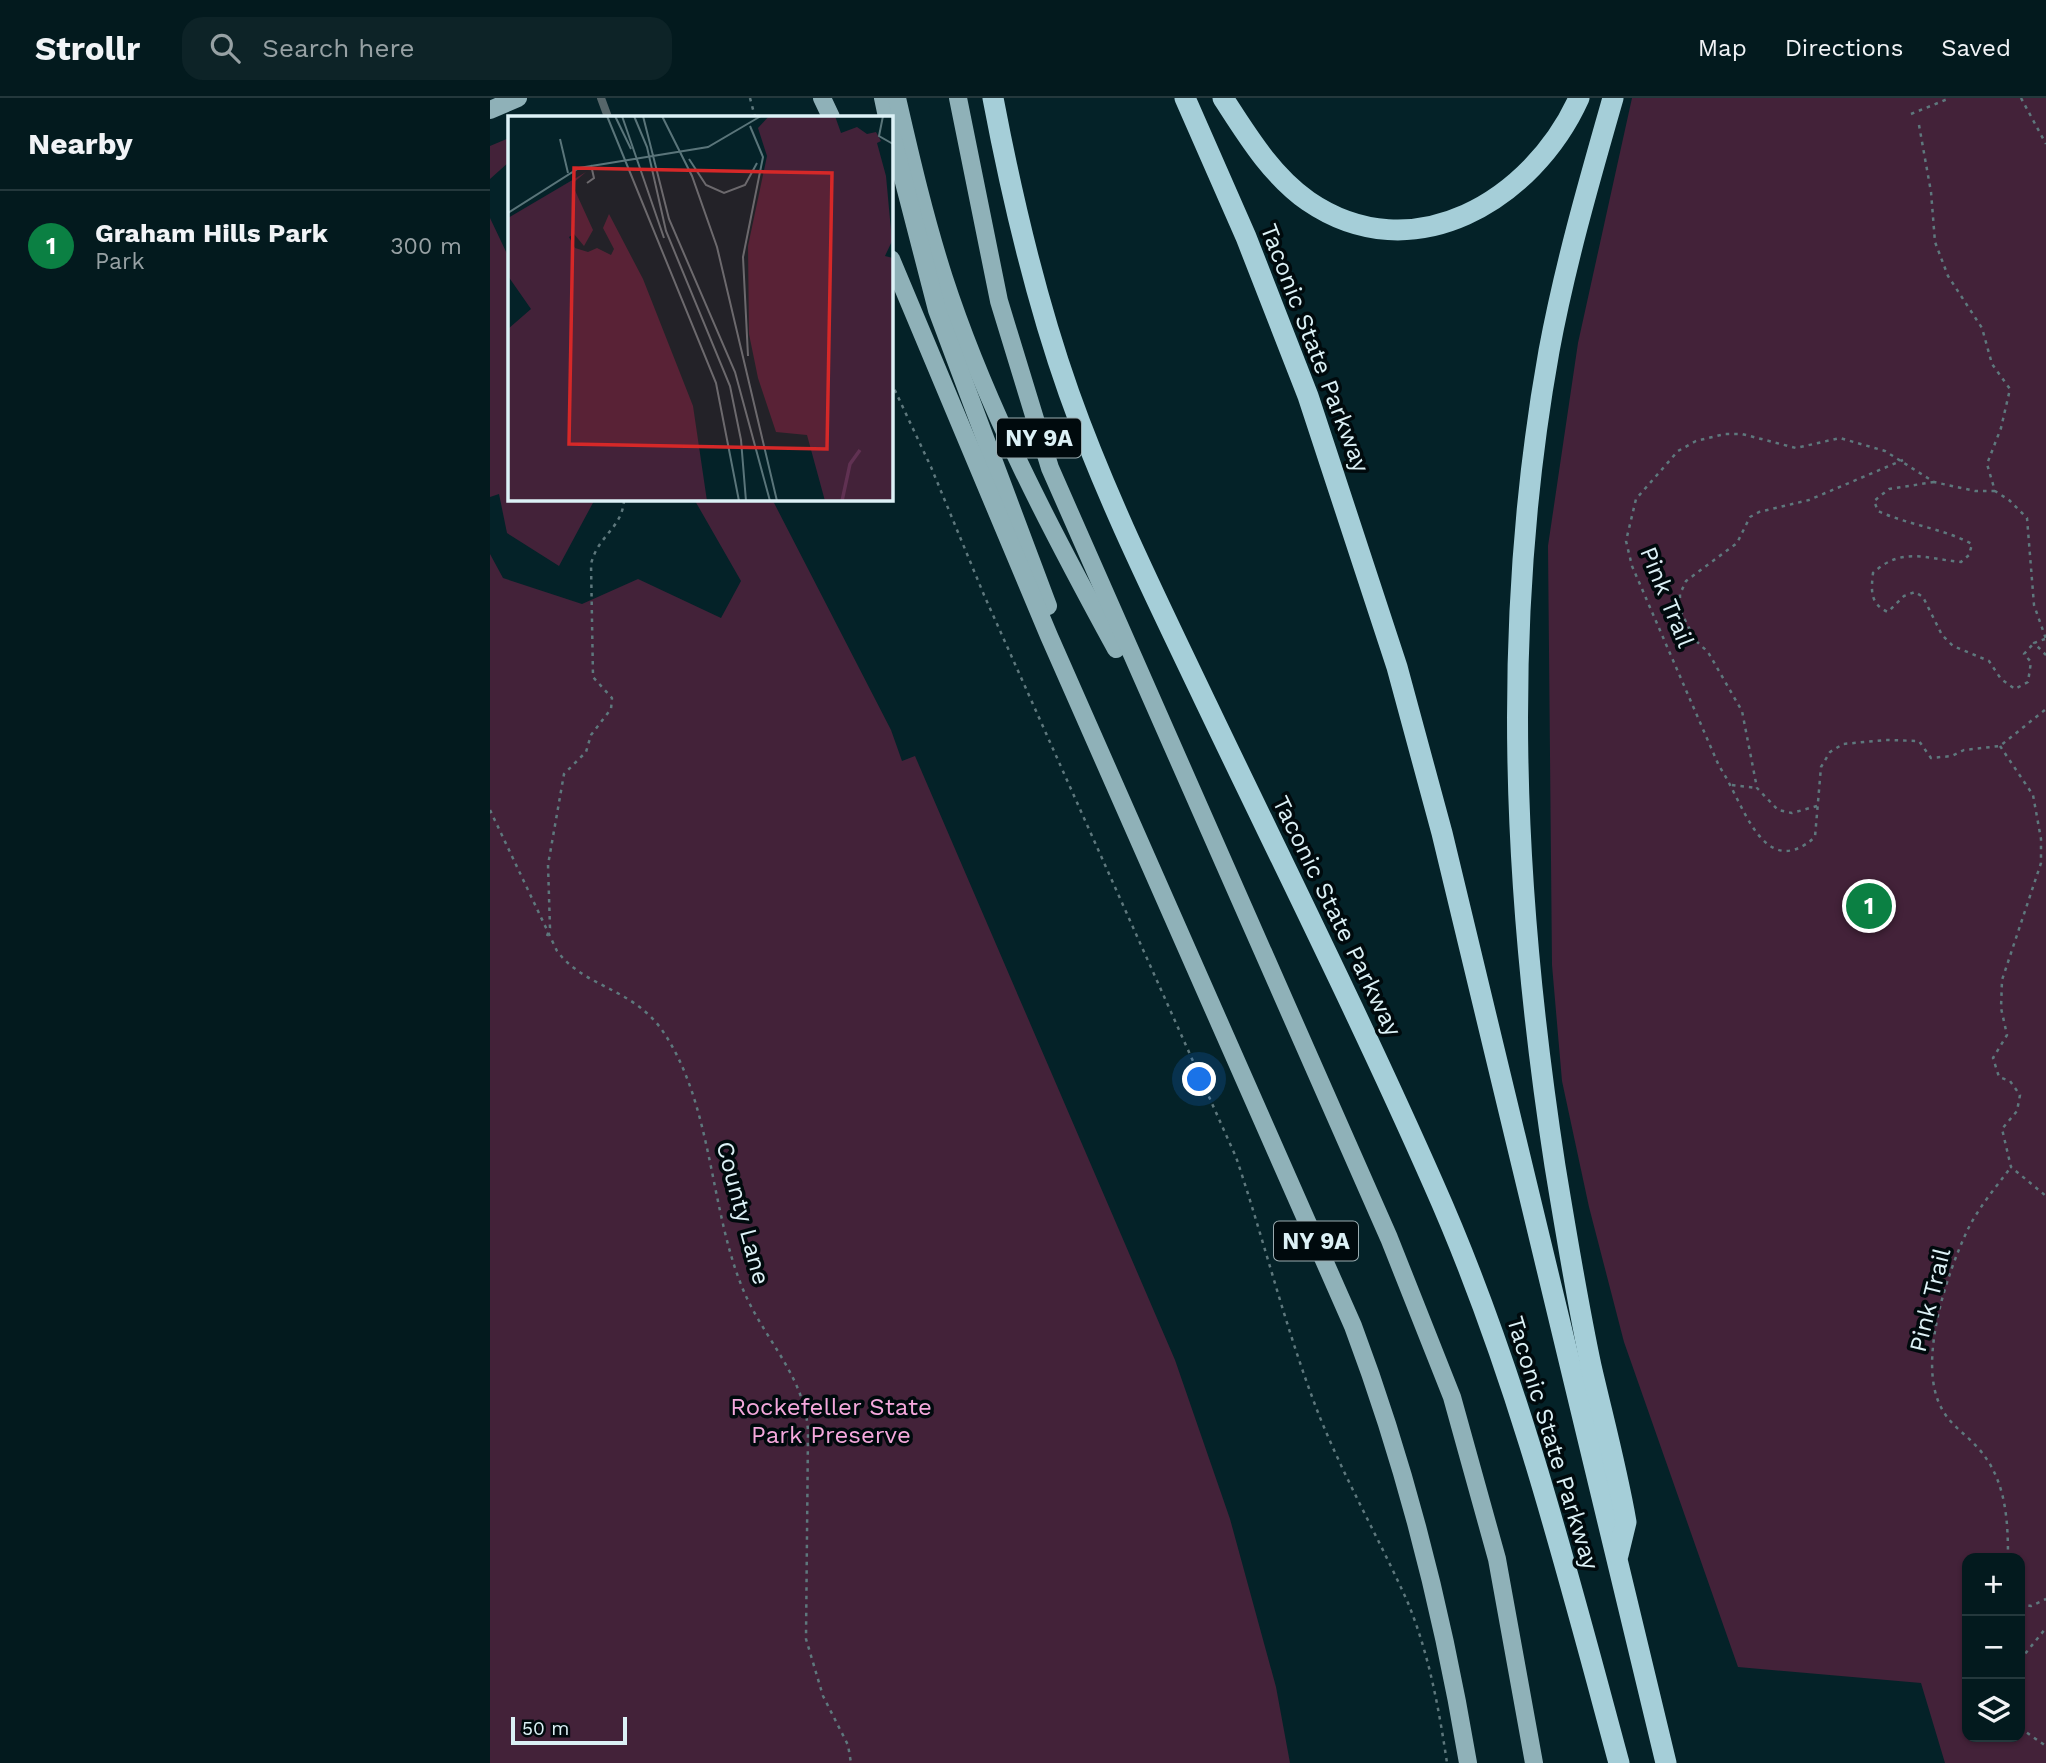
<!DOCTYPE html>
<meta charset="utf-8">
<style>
:root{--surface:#031a1e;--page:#0d2327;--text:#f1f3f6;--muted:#97a1a4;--line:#24383c;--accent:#0b8043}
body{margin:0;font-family:"Work Sans",sans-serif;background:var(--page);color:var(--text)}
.controls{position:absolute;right:21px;bottom:21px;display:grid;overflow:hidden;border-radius:14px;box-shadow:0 2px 5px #0004}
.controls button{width:63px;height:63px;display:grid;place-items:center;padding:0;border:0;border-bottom:2px solid var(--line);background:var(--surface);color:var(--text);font:35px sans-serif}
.scale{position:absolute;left:21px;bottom:18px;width:116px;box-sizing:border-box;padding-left:7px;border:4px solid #dcf1f6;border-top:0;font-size:19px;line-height:24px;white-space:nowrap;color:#dcf1f6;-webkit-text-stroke:5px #000a0d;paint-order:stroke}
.you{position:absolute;left:710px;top:982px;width:24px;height:24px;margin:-18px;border:5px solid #fff;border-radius:50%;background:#1a73e8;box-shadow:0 0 0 10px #1a73e833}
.badge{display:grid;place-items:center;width:46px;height:46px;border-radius:50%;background:var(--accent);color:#fff;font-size:23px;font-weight:700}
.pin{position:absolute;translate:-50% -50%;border:4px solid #fff;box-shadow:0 2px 7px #0006}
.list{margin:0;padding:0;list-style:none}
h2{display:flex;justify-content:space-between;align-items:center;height:91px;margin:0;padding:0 28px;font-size:30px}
h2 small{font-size:23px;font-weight:400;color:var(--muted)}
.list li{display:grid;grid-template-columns:46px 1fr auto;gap:21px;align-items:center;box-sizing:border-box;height:112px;padding:0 28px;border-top:2px solid var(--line)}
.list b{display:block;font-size:26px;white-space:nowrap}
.list p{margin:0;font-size:23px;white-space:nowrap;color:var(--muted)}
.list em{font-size:23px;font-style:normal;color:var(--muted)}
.icon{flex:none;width:38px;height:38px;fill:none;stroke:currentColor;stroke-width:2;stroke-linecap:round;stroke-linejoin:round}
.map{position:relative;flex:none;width:1556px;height:1665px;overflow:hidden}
header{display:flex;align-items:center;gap:42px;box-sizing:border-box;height:98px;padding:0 35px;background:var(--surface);border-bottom:2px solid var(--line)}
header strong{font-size:33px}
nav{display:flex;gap:38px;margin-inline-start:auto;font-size:24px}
.search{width:490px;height:63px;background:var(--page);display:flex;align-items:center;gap:18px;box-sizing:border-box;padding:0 24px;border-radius:21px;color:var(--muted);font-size:26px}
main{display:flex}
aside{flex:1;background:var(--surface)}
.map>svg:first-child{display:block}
.green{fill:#432239;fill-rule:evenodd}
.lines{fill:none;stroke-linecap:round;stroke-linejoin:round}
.path{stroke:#5e787d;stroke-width:2.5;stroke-dasharray:3.5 5;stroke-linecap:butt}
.lane{stroke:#56666a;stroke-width:8}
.primary{stroke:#8fb1b8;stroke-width:18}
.highway{stroke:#a5ced8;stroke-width:21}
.labels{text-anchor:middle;stroke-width:7;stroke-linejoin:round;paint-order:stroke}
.shield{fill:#000a0d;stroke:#9aacb0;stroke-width:2}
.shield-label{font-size:23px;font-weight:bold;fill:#dcf1f6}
.street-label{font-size:24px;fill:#dcf1f6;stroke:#000a0d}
.park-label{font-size:24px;fill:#f4a8dc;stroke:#000a0d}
.inset-river{fill:none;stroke:#603152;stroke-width:3.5}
.inset-road{fill:none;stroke:#5a757a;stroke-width:2}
.view{fill:#d62828;fill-opacity:0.15;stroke:#d62828;stroke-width:3.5}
.inset-edge{fill:none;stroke:#dcf1f6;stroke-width:3.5}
</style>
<header>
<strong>Strollr</strong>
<div class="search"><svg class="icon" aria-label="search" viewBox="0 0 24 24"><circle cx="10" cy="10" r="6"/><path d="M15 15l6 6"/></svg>Search here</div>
<nav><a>Map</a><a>Directions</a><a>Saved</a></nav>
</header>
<main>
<aside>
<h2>Nearby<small></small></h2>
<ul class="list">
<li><span class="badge">1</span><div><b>Graham Hills Park</b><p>Park</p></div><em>300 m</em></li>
</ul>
</aside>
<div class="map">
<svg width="1556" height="1665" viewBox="0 0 1556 1665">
<rect width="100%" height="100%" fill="#042228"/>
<g class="green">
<path d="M 1142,0 L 1556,0 L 1556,1665 L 1455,1665 L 1431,1585 L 1248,1569 L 1134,1244 L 1099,1109 L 1072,983 L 1062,867 L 1058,448 L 1088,245 ZM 1477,1460 L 1530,1460 L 1530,1639 L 1477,1639 Z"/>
<path d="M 19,40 L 19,64 L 0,81 L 0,48 Z"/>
<path d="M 0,120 L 19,160 L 19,401 L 105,401 L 69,468 L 17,435 L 9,396 L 0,399 Z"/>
<path d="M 204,401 L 282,401 L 401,632 L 412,663 L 425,658 L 685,1262 L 740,1421 L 786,1589 L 800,1665 L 0,1665 L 0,456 L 13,480 L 92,506 L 148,481 L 231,520 L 251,483 Z"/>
</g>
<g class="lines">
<g class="path">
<path d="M 260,0 L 265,19"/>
<path d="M 1531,0 L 1556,46"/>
<path d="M 1421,16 L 1460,0"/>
<path d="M 1429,27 L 1441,94 L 1445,144 L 1458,178 L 1492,230 L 1502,266 L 1520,291 L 1511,330 L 1497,366 L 1505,393 L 1519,402 L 1537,420 L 1544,507 L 1556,541"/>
<path d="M 401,284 L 441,369 L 494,497 L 746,1059 C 775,1145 796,1233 829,1317 C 855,1382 890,1442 918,1505 C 939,1556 949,1611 957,1665"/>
<path d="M 1444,384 L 1399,391 L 1384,403 L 1388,413 C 1418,427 1452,430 1482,446 L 1479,457 L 1471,464 C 1436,461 1412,448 1383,475 C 1381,493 1380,506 1398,514 L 1414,498 L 1425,494 L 1433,499 L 1452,537 L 1463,548 L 1499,563 L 1511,581 L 1525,591 L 1538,584 L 1541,564 L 1534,556 L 1544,545"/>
<path d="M 1505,393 L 1485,393 L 1444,384 L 1395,353 L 1350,340 L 1306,350 L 1252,336 L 1235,336 L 1206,343 L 1188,353 L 1146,401 L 1136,443 L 1142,468 L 1229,668 C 1253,702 1272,786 1325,739 L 1331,669 L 1340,654 L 1353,646 L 1396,642 L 1429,643 L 1441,660 L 1462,658 L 1474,652 L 1510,648 L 1556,611"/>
<path d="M 1555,541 L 1544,545 L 1556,557"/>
<path d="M 1510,648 L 1543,697 L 1551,741 L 1551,765 L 1512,882 L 1511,910 L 1517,937 L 1503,960 L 1509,979 L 1520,983 L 1530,997 L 1527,1013 L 1512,1031 L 1521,1069 L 1556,1098"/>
<path d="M 1242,687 L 1267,690"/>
<path d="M 1327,708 L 1302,715 L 1288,712 L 1267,690 L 1252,613 L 1218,554 L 1205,542 L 1190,512 L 1190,496 L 1196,483 L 1247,445 L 1260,419 L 1269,414 L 1319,402 L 1413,362"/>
<path d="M 0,712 L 67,853 C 95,890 141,889 172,932 C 224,1007 219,1115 255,1196 C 276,1243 316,1281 318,1334 L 316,1541 L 333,1598 L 358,1647 L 361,1665"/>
<path d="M 57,838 L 60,830 L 58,767 L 74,676 L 96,654 L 101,637 L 121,611 L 122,600 L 103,579 L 101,466 C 108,437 133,430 134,401"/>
<path d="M 1518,1460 C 1518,1421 1516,1381 1488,1350 C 1476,1336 1461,1328 1452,1311 C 1426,1266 1457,1175 1478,1131 C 1489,1109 1506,1089 1521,1069"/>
<path d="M 1530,1506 L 1541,1508 L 1556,1501"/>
<path d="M 1530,1562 L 1556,1530"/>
<path d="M 1530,1630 L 1556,1648"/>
</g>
<path class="lane" d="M 111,0 L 118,19"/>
<g class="primary">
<path d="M 332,0 L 341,19"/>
<path d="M 393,0 L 397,19"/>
<path d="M 407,0 C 421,61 435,121 454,180 C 496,309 561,432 626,551"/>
<path d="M 468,0 L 509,203 L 560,370 L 899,1140 L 962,1299 L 1007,1461 L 1044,1665"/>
<path d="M 0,12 L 28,0"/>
<path d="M 401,34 L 447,212 L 558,508"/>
<path d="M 401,161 L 559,538 L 863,1228 C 916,1369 953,1516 978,1665"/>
</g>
<g class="highway">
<path d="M 503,0 C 522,100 545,199 579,295 C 617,402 668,504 717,607 C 793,766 872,924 943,1085 C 1026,1271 1076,1469 1129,1665"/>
<path d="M 695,0 L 756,139 L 818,298 L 907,569 L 952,735 L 1176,1665"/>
<path d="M 733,0 C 757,37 781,77 818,103 C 923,175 1043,102 1089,0"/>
<path d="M 1123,0 C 1099,84 1075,167 1059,253 C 1010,525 1023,796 1065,1068 C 1076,1135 1087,1202 1101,1268 C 1113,1320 1127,1372 1136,1424 L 1128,1457"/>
</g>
</g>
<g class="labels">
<g class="shield">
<rect x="507" y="320.5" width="84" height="39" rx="5"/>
<rect x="784" y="1123.5" width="84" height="39" rx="5"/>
</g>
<g class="shield-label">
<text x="549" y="348">NY 9A</text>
<text x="826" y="1151">NY 9A</text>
</g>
<g class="street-label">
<text transform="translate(825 250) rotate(69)" y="8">Taconic State Parkway</text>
<text transform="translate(1177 499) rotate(68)" y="8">Pink Trail</text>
<text transform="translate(847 818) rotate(64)" y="8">Taconic State Parkway</text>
<text transform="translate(253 1115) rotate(75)" y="8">County Lane</text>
<text transform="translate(1440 1202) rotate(-76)" y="8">Pink Trail</text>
<text transform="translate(1063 1345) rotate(73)" y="8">Taconic State Parkway</text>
</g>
<g class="park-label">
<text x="341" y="1317">Rockefeller State<tspan x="341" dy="28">Park Preserve</tspan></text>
</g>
</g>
<g transform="translate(18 18)">
<rect width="385" height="385" fill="#042228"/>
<path d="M 261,0 L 327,0 L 333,17 L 349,11 L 359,18 L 368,16 L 373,25 L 369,27 L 378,60 L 384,125 L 377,140 L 385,142 L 385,385 L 317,385 L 299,319 L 268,316 L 250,262 L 241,218 L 240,130 L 259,40 L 250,12 ZM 78,56 L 64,68 L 85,114 L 76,130 L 66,118 L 61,121 L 67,132 L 80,136 L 89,132 L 103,139 L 106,133 L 95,112 L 101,98 L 135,163 L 185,290 L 199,385 L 0,385 L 0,213 L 23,193 L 0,160 L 0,102 Z" fill="#432239"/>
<path class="inset-river" d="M 334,385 L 342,348 L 352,334"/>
<path class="inset-road" d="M 99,0 L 208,267 L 231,385M 107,0 L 123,33M 114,0 L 156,122M 126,0 L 139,31 L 158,115 L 222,270 L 233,324 L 238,385M 135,0 L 161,103 L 227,256 L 262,385M 154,0 L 184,60 L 209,131 L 269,385M 375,0 L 371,20 L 385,28M 52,23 L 60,57M 181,43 L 198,69 L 216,77 L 237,69 L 249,47M 79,67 L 86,62 L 83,49M 0,97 L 71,52 L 200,31 L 253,0M 240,240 L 235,141 L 255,41 L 242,10"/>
<path class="view" d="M 66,52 L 324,57 L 319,333 L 61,328 Z"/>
<rect width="385" height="385" class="inset-edge"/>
</g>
</svg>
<div class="controls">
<button>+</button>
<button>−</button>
<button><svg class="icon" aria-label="layers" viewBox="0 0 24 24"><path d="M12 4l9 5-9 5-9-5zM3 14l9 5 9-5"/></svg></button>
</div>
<div class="scale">50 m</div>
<div class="you"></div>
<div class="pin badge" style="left:1379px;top:808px">1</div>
</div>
</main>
